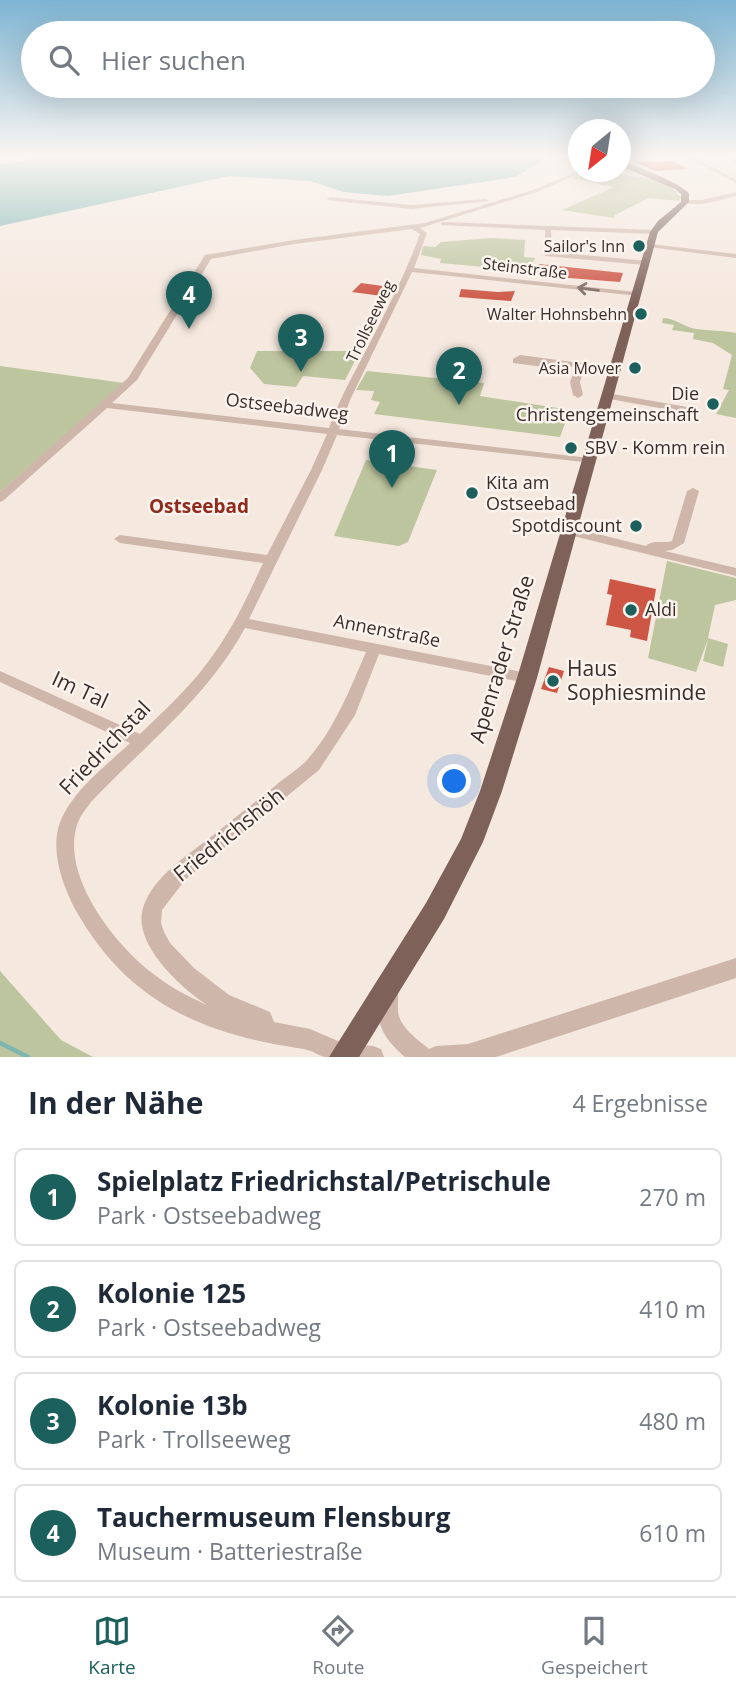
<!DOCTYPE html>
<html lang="de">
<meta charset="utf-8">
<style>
:root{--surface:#fff;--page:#f2f2f3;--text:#1f2937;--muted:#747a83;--line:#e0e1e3;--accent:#1c605d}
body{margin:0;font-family:"Open Sans",sans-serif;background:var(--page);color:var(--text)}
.compass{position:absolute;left:568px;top:119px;width:63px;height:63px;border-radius:50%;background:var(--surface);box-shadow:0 7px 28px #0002;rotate:210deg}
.you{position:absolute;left:455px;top:782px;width:24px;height:24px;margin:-18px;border:5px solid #fff;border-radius:50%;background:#1a73e8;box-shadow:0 0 0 10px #1a73e833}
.badge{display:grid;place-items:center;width:46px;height:46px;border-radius:50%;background:var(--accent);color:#fff;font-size:23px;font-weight:700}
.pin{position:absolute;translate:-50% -58px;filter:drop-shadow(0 2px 4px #0008)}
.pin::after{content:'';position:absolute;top:37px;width:24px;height:21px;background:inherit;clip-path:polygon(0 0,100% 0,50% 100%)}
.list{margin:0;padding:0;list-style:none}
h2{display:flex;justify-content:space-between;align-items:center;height:91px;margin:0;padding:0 28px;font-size:30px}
h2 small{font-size:23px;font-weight:400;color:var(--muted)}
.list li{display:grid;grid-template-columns:46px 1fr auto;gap:21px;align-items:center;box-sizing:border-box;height:98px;margin:0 14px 14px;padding:0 14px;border:2px solid var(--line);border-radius:10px}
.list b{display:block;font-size:26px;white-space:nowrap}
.list p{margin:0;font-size:23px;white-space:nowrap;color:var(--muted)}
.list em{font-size:23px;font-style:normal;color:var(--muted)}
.icon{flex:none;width:38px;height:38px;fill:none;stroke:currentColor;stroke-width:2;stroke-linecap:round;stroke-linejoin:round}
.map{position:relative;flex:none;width:736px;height:1057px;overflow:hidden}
.search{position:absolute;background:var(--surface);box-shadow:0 7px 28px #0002;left:21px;right:21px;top:21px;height:77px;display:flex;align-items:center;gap:18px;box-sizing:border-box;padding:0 24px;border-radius:38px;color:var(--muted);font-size:26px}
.sheet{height:539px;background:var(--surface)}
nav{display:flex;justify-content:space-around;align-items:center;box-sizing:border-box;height:98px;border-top:2px solid var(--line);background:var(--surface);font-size:19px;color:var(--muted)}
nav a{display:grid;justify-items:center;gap:4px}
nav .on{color:var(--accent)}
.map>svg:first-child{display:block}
.green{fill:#bdc59e}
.water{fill:#7cb4b0}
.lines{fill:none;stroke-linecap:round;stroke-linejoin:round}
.stream{stroke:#7cb4b0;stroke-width:4.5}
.building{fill:#cd5645}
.minor{fill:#ceb6aa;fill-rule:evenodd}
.major{fill:#7e625a;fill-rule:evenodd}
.oneway{stroke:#7d6b64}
.poi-dot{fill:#1c605d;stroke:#fbf3ed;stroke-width:2.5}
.labels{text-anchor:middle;stroke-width:5;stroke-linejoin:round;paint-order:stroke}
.far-poi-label{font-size:16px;fill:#3b2d2a;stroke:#fbf3ed;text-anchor:end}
.far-street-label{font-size:16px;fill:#3b2d2a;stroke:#fbf3ed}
.poi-label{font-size:18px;fill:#3b2d2a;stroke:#fbf3ed;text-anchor:start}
.street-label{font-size:18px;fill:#3b2d2a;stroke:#fbf3ed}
.neighbourhood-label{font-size:19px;font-weight:bold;fill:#902b1d;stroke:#fbf3ed}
.near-street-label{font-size:21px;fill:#3b2d2a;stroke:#fbf3ed}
.near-poi-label{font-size:21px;fill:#3b2d2a;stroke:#fbf3ed;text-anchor:start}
</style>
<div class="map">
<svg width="736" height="1057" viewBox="0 0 736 1057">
<rect width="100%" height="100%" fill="#f5e8df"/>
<g class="green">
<path d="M 588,172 C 615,179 663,168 681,198 L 679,201 L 649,198 L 615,215 L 614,218 L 562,210 L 614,187 L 572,178 Z"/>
<path d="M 491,238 L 525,240 L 524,257 L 535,258 L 529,271 L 440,263 L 441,259 L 421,255 L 423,246 L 435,247 L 441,242 Z"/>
<path d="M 663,318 C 675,318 684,327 696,329 C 709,331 722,330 736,333 L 736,418 L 716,414 L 729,390 L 723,389 L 732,355 L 713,343 L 693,339 L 694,333 L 672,330 L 674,325 L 662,323 Z"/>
<path d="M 257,351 L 360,351 L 345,380 L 303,376 L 296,387 L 264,384 L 250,368 Z"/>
<path d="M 0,366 L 124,383 L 0,492 Z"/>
<path d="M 367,371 L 484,383 L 480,396 L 570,410 L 560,437 L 374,414 L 380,402 L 371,400 L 374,391 L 356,390 Z"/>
<path d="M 366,460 L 437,470 L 408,542 L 399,546 L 334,536 Z"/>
<path d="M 667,561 L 736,578 L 736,600 L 715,605 L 708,638 L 728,644 L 723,667 L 703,661 L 708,639 L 696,672 L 648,658 Z"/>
<path d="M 0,971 L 61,1040 L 93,1057 L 0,1057 Z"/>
</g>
<path class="water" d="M 48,157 L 548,157 L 515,177 L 388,196 L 344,192 L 310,181 L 229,176 L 0,226 L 0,164 Z"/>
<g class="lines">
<path class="stream" d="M 0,1043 L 28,1057"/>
</g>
<g class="building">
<path d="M 672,161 L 688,169 L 655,171 L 635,162 Z"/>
<path d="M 539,264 L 623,273 L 620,282 L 556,277 L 534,273 Z"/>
<path d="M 361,283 L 390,287 L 382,296 L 352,292 Z"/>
<path d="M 461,289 L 498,292 L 515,291 L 511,301 L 459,297 Z"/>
<path d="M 610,579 L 656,589 L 647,641 L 630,637 L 631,630 L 606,625 L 612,595 L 607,594 Z"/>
<path d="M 549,667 L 564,671 L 557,693 L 541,689 Z"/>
</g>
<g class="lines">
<g class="minor">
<path d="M 686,157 L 693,157 L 736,179 L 736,183 Z"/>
<path d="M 725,157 L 736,160 L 736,164 Z"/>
<path d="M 578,171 L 584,172 L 537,192 L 420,228 L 427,233 L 414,268 L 636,292 L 639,292 L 639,296 L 412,272 L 350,400 L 339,429 L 589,458 L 593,459 L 594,461 L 593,463 L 337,435 L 322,470 L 249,619 L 527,673 L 532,674 L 535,678 L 532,682 L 527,683 L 379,654 L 355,715 L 319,770 L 185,880 L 162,910 L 161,923 L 164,932 L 170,943 L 194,968 L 229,995 L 270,1012 L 274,1022 L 310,1029 L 345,1044 L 373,1046 L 381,1049 L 384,1057 C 365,1057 344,1057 325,1057 C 320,1056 316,1053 311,1051 C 301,1048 290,1047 279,1045 C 187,1028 122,993 75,909 C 62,884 50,850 60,822 C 73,790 106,766 130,743 L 0,682 L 0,671 L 140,734 C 164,711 188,689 208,662 C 231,632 247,598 263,563 L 120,543 L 114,539 L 120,535 L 267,555 L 311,470 L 327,434 L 107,408 L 4,500 L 0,502 L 0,492 L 128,378 L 205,255 L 294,240 L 425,223 L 533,190 ZM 412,229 L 420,234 C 407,270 390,304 372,339 C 357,368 340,397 329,428 L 112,403 L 137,380 L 211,259 L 294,244 ZM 245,628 L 366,652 C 350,689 335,728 308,759 C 299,769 285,777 275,786 C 254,803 233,819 212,836 C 187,856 153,876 143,908 C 132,944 181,988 207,1005 C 187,996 168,986 151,972 C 114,943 61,876 77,825 C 80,816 86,809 91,802 C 145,745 207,698 245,628 Z"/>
<path d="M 736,192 L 736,196 C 719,200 699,208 682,202 L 685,200 L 702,200 Z"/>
<path d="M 329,197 L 411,205 L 486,199 L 489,201 L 411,209 L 327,200 Z"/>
<path d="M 443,222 L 654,230 L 657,232 L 654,234 L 551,230 L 552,252 L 648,261 L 648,265 L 645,265 L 545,256 L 545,230 L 441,225 L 441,223 Z"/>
<path d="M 650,244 L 736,254 L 736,258 L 648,247 L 648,245 Z"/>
<path d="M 520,355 L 618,368 L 620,370 L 615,373 L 584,368 L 580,382 L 583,395 L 578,398 L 573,395 L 570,382 L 576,367 L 564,366 L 559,369 L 513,363 L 513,359 Z"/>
<path d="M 607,393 L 687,407 L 692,410 L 687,413 L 604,398 L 604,394 Z"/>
<path d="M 693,488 L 699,491 L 684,543 L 672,550 L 665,551 L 736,568 L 736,576 L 565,534 L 563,531 L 569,527 L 646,546 C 652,539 664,544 672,541 L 687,491 Z"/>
<path d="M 736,958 L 736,978 L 496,1057 L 405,1057 C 383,1039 370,1016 382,989 L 389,986 L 396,989 C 400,997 397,1002 398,1011 C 399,1027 417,1039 429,1049 L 436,1046 L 468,1044 Z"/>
</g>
<path class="major" d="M 620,159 C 641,170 672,178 689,193 L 689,202 L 658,232 L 537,678 L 502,791 L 483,842 L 444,919 L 359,1057 L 329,1057 L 426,903 L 461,839 L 480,791 L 517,678 L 650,232 L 658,221 L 681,202 L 681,194 L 675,189 L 625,168 L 620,165 Z"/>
</g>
<defs><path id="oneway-shaft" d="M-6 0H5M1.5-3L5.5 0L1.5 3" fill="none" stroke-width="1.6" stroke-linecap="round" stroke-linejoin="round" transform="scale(1.75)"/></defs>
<use class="oneway" href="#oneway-shaft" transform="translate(588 289) rotate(-173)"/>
<linearGradient id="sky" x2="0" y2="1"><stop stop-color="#7db4d2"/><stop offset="0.51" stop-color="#faf5f1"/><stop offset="1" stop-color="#faf5f1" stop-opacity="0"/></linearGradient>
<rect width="736" height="305" fill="url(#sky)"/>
<g class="poi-dot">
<circle cx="639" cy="246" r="7"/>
<circle cx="641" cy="314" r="7"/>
<circle cx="635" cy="368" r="7"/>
<circle cx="713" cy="404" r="7"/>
<circle cx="571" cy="448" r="7"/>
<circle cx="472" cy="493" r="7"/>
<circle cx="636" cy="526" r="7"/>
<circle cx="631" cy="610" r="7"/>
<circle cx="553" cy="681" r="7"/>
</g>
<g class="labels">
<g class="far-poi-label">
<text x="625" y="252">Sailor's Inn</text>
<text x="627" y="320">Walter Hohnsbehn</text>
<text x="621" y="374">Asia Mover</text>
</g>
<g class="far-street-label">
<text transform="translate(525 268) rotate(7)" y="6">Steinstraße</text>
<text transform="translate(370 321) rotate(-64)" y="6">Trollseeweg</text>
</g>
<g class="poi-label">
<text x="699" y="400" text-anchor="end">Die<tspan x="699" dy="21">Christengemeinschaft</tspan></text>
<text x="585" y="454">SBV - Komm rein</text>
<text x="486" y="489">Kita am<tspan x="486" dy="21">Ostseebad</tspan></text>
<text x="622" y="532" text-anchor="end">Spotdiscount</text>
<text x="645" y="616">Aldi</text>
</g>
<g class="street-label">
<text transform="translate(287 407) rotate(7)" y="6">Ostseebadweg</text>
<text transform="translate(387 631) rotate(11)" y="6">Annenstraße</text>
</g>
<g class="neighbourhood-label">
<text x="199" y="513">Ostseebad</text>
</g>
<g class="near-street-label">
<text transform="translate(502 659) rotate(-73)" y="7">Apenrader Straße</text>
<text transform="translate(80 690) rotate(25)" y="7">Im Tal</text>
<text transform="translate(105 748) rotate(-46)" y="7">Friedrichstal</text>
<text transform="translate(229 835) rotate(-39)" y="7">Friedrichshöh</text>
</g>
<g class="near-poi-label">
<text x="567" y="676">Haus<tspan x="567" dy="24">Sophiesminde</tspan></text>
</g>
</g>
</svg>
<svg class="compass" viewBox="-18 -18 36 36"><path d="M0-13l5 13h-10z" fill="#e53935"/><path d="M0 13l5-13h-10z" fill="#747a83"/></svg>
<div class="you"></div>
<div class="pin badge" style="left:392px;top:488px">1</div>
<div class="pin badge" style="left:459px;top:405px">2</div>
<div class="pin badge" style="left:301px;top:372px">3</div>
<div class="pin badge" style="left:189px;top:329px">4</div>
<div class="search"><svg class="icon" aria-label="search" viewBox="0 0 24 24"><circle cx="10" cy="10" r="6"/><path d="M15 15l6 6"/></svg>Hier suchen</div>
</div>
<section class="sheet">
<h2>In der Nähe<small>4 Ergebnisse</small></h2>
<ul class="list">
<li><span class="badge">1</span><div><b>Spielplatz Friedrichstal/Petrischule</b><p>Park · Ostseebadweg</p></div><em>270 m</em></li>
<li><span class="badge">2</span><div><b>Kolonie 125</b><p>Park · Ostseebadweg</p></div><em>410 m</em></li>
<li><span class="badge">3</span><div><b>Kolonie 13b</b><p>Park · Trollseeweg</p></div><em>480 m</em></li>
<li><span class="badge">4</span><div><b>Tauchermuseum Flensburg</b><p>Museum · Batteriestraße</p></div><em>610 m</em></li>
</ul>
</section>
<nav>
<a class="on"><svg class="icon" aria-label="map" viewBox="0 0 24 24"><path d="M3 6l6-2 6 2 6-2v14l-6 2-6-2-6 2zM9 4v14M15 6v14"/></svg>Karte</a>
<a><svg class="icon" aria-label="directions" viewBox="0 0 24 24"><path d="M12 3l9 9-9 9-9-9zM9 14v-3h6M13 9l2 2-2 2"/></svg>Route</a>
<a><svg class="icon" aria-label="saved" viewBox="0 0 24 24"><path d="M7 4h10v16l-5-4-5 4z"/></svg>Gespeichert</a>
</nav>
